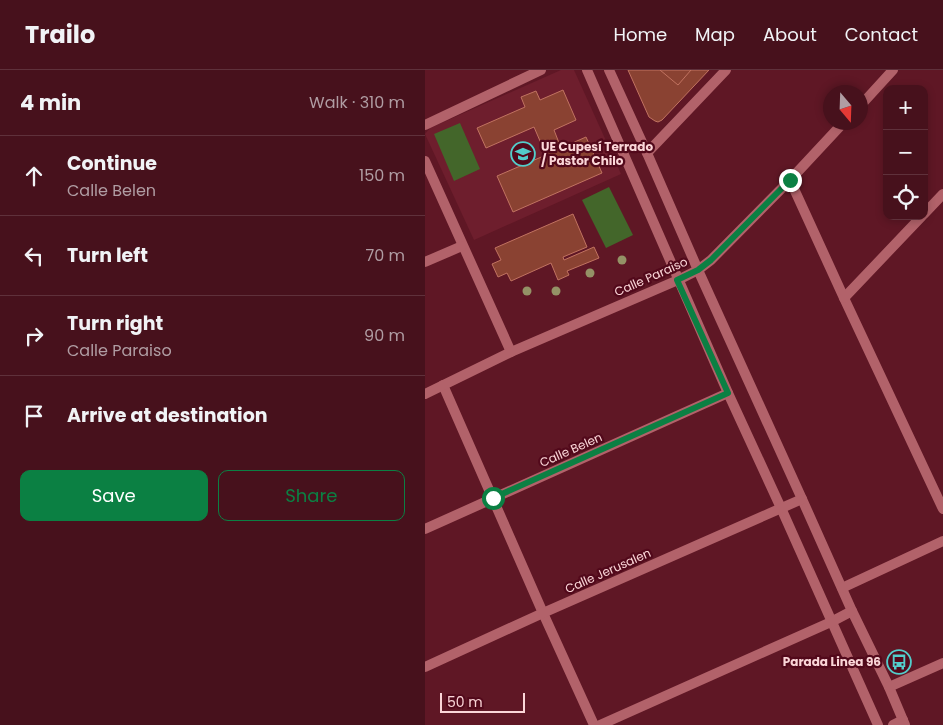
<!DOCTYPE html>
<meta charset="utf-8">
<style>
:root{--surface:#47111c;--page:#511f29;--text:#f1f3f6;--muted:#b09da3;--line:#5f313b;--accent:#0b8043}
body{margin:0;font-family:Poppins,sans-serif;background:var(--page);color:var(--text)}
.controls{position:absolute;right:15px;top:15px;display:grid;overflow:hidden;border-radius:10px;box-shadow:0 2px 8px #0003}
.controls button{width:45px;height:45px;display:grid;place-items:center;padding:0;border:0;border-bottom:1px solid var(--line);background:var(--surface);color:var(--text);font:25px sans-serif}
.compass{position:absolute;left:398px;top:15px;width:45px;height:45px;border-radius:50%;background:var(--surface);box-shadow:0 2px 8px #0003;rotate:161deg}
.scale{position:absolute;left:15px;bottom:12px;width:85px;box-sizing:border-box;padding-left:5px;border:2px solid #fbd6d8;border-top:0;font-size:14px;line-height:18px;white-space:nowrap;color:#fbd6d8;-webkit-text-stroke:4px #52091b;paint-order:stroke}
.stop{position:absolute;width:15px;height:15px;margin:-11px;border:4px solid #0b8043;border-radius:50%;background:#fff}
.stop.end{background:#0b8043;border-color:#fff;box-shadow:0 1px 5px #0008}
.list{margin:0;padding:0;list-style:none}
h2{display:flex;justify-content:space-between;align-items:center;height:65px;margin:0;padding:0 20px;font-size:21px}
h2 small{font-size:16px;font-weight:400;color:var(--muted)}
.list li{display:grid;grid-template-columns:32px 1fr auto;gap:15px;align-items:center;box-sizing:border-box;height:80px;padding:0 20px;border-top:1px solid var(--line)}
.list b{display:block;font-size:19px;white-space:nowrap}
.list p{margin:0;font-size:16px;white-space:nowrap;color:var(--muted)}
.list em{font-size:16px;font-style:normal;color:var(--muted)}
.actions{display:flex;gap:10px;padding:15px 20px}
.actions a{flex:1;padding:11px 0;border:1px solid var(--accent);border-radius:10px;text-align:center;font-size:18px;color:var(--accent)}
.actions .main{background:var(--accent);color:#fff}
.icon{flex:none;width:28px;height:28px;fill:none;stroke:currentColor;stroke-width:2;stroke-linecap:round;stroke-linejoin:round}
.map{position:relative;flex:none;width:518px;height:655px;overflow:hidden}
header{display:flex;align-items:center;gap:30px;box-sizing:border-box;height:70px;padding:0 25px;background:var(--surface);border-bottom:1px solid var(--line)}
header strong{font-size:24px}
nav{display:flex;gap:28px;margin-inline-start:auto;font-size:18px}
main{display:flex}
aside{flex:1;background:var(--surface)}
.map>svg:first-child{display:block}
.built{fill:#6e1e2d}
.green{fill:#43662a}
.building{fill:#8a4232;stroke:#c17361}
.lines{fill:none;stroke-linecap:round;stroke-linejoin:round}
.street{stroke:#b2626a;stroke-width:10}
.tree{fill:#949266}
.route{stroke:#0b8043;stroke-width:6}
.labels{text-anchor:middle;stroke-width:4.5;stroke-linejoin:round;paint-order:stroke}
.poi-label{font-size:12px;font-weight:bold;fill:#fbd6d8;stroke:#52091b;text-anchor:start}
.street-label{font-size:12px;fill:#fbd6d8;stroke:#52091b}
</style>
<header>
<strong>Trailo</strong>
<nav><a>Home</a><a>Map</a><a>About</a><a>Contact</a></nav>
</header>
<main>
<aside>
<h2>4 min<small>Walk · 310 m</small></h2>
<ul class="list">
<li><svg class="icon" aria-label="ahead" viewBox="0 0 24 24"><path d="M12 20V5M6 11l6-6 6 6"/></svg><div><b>Continue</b><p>Calle Belen</p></div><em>150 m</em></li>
<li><svg class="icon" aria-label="left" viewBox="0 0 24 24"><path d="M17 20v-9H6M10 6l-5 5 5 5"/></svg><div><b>Turn left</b></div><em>70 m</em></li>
<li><svg class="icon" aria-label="right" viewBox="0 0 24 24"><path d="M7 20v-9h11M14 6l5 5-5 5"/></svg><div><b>Turn right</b><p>Calle Paraiso</p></div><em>90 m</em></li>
<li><svg class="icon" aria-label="arrive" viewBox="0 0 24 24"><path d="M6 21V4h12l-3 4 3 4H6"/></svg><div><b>Arrive at destination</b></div></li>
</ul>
<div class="actions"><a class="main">Save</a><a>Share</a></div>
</aside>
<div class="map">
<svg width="518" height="655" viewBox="0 0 518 655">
<rect width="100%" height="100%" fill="#5f1725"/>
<path class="built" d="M 136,0 L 149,0 L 196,104 L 49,170 L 0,64 L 5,58 Z"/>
<g class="green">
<path d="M 35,53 L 55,99 L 29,111 L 9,64 Z"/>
<path d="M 184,117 L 208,165 L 181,178 L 157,130 Z"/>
</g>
<g class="building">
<path d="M 203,0 L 284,0 L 237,50 L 233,52 L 230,51 L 224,47 Z"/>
<path d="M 235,0 L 266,0 L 253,15 Z"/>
<path d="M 138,20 L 151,50 L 129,60 L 136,78 L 161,67 L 177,103 L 88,142 L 72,106 L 121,85 L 109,57 L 61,78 L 52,58 L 100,37 L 96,27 L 111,21 L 115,30 Z"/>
<path d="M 148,144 L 162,177 L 138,187 L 139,190 L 169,177 L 174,188 L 142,201 L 144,205 L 133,210 L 126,193 L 86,211 L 82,203 L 73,207 L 67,194 L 76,190 L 70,178 Z"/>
</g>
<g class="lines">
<g class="street">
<path d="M 162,0 L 303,323 L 356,438 L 453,655"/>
<path d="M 184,0 L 222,83 L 273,200 L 377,429 L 427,541 L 464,617 L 480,655"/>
<path d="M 436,35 L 468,0"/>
<path d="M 0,55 L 116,0"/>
<path d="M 222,83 L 301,0"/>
<path d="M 0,91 L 86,282"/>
<path d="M 365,110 L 419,228 L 518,439"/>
<path d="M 499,144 L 518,124"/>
<path d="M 0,192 L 37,176"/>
<path d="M 419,228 L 497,146"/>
<path d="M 18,315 L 118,543 L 169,655"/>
<path d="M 0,324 L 86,282 L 253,210 L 273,200 L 286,190 L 365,110 L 419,52"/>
<path d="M 0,459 L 303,323"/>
<path d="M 417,518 L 518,471"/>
<path d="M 0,597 L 118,543 L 377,429"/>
<path d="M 464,617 L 518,593"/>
<path d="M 175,655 L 406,552 L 427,541"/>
<path d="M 468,655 L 478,650"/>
</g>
</g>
<g class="tree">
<circle cx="197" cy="190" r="4.5"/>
<circle cx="165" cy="203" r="4.5"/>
<circle cx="102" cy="221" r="4.5"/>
<circle cx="131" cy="221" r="4.5"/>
</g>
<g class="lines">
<path class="route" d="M 68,428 L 303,323 L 252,210 L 273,200 L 286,190 L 365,110"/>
</g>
<defs>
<g id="school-ring" transform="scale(1.25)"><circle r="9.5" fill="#52091b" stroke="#53cdcb" stroke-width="1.5"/><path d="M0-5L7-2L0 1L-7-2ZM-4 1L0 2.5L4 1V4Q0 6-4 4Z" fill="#53cdcb"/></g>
<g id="bus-ring" transform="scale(1.25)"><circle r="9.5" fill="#52091b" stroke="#53cdcb" stroke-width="1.5"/><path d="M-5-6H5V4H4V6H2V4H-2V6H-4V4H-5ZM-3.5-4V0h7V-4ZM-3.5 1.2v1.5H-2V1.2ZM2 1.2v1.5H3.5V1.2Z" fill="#53cdcb"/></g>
</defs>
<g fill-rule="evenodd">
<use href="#school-ring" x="98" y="84"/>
<use href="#bus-ring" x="474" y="592"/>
</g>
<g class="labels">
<g class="poi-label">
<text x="116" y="81">UE Cupesí Terrado<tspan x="116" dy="14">/ Pastor Chilo</tspan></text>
<text x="456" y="596" text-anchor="end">Parada Linea 96</text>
</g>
<g class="street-label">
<text transform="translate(226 207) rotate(-24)" y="4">Calle Paraiso</text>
<text transform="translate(146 380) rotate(-24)" y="4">Calle Belen</text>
<text transform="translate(183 501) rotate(-24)" y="4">Calle Jerusalen</text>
</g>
</g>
</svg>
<div class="controls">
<button>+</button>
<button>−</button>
<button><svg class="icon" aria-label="locate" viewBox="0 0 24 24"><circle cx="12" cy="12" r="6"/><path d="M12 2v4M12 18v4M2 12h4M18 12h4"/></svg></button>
</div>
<svg class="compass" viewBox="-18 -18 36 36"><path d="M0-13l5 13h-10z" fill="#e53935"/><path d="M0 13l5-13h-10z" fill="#b09da3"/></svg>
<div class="scale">50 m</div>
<div class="stop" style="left:68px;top:428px"></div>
<div class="stop end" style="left:365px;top:110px"></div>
</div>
</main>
